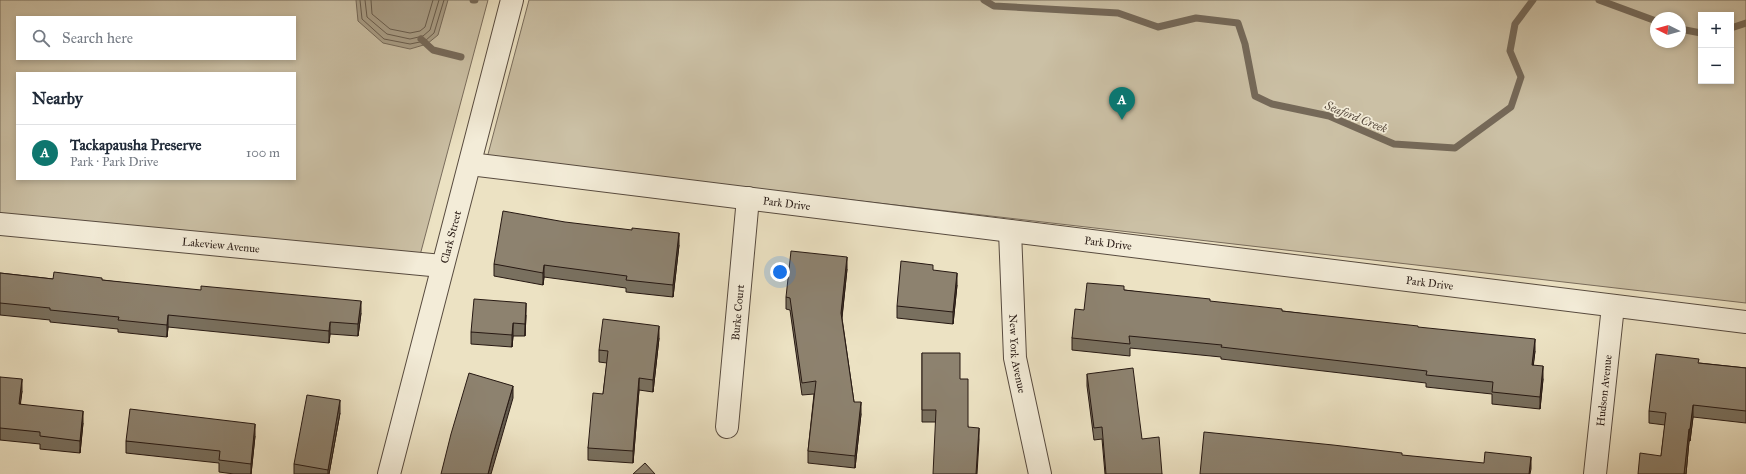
<!DOCTYPE html>
<meta charset="utf-8">
<style>
:root{--surface:#fff;--page:#f6f6f7;--text:#1f2937;--muted:#747a83;--line:#e0e1e3;--accent:#0f766e}
body{margin:0;font-family:"IM FELL Great Primer",serif;background:var(--page);color:var(--text)}
.controls{position:absolute;right:12px;top:12px;display:grid;overflow:hidden;border-radius:0px;box-shadow:0 2px 6px #0003}
.controls button{width:36px;height:36px;display:grid;place-items:center;padding:0;border:0;border-bottom:1px solid var(--line);background:var(--surface);color:var(--text);font:20px sans-serif}
.compass{position:absolute;left:1650px;top:12px;width:36px;height:36px;border-radius:50%;background:var(--surface);box-shadow:0 2px 6px #0003;rotate:276deg}
.you{position:absolute;left:780px;top:272px;width:14px;height:14px;margin:-10px;border:3px solid #fff;border-radius:50%;background:#1a73e8;box-shadow:0 0 0 6px #1a73e833}
.badge{display:grid;place-items:center;width:26px;height:26px;border-radius:50%;background:var(--accent);color:#fff;font-size:13px;font-weight:700}
.pin{position:absolute;translate:-50% -33px;filter:drop-shadow(0 1px 2px #0008)}
.pin::after{content:'';position:absolute;top:21px;width:14px;height:12px;background:inherit;clip-path:polygon(0 0,100% 0,50% 100%)}
.list{margin:0;padding:0;list-style:none}
h2{display:flex;justify-content:space-between;align-items:center;height:52px;margin:0;padding:0 16px;font-size:17px}
h2 small{font-size:13px;font-weight:400;color:var(--muted)}
.list li{display:grid;grid-template-columns:26px 1fr auto;gap:12px;align-items:center;box-sizing:border-box;height:56px;padding:0 16px;border-top:1px solid var(--line)}
.list b{display:block;font-size:15px;white-space:nowrap}
.list p{margin:0;font-size:13px;white-space:nowrap;color:var(--muted)}
.list em{font-size:13px;font-style:normal;color:var(--muted)}
.icon{flex:none;width:22px;height:22px;fill:none;stroke:currentColor;stroke-width:2;stroke-linecap:round;stroke-linejoin:round}
.map{position:relative;flex:none;width:1746px;height:474px;overflow:hidden}
.search{position:absolute;background:var(--surface);box-shadow:0 2px 6px #0003;left:16px;top:16px;width:280px;height:44px;display:flex;align-items:center;gap:10px;box-sizing:border-box;padding:0 14px;border-radius:0px;color:var(--muted);font-size:15px}
.panel{position:absolute;background:var(--surface);box-shadow:0 2px 6px #0003;left:16px;top:72px;width:280px;height:108px;border-radius:0px}
.map>svg:first-child{display:block}
.green{fill:#cbc0a5;stroke:#796c5c;fill-rule:evenodd}
.water{fill:#a99e87;stroke:#756959}
.lines{fill:none;stroke-linecap:round;stroke-linejoin:round}
.shore{stroke:#685c4d;stroke-width:1}
.stream{stroke:#756959;stroke-width:7}
.minor-casing{stroke:#584b3f;stroke-width:24}
.minor{stroke:#f3ecd8;stroke-width:22}
.wall{fill:#79705f;stroke:#271913}
.shaded-wall{fill:#635b4e;stroke:#271913}
.building{fill:#8d826f;stroke:#271913}
.labels{text-anchor:middle;stroke-width:3.5;stroke-linejoin:round;paint-order:stroke}
.street-label{font-size:11px;fill:#271913;stroke:#f3ecd8}
.water-label{font-size:12px;font-style:italic;fill:#5b4e41;stroke:#f3ecd8}
</style>
<div class="map">
<svg width="1746" height="474" viewBox="0 0 1746 474">
<rect width="100%" height="100%" fill="#ece2c3"/>
<filter id="stains"><feTurbulence type="fractalNoise" baseFrequency=".005" numOctaves="4"/><feColorMatrix values="0 0 0 0 .2 0 0 0 0 .09 0 0 0 0 .02 0 0 0 .5 -.17"/></filter>
<radialGradient id="worn" r=".72"><stop offset=".6" stop-color="#630" stop-opacity="0"/><stop offset="1" stop-color="#630" stop-opacity=".3"/></radialGradient>
<g class="green">
<path d="M 0,0 L 488,0 L 419,259 L 0,217 ZM 17,17 L 295,17 L 295,59 L 17,59 ZM 17,73 L 295,73 L 295,179 L 17,179 Z"/>
<path d="M 529,0 L 1746,0 L 1746,303 L 487,158 ZM 1701,15 L 1731,15 L 1731,81 L 1701,81 ZM 1656,18 L 1680,18 L 1680,42 L 1656,42 Z"/>
</g>
<path class="water" d="M 356,0 L 448,0 L 438,35 L 427,44 L 410,49 L 383,43 L 358,21 Z"/>
<g class="lines">
<g class="shore">
<path d="M 360,0 L 362,19 L 384,39 L 410,44 L 425,41 L 434,33 L 444,0"/>
<path d="M 365,0 L 367,17 L 387,34 L 410,39 L 423,36 L 430,30 L 439,0"/>
<path d="M 371,0 L 372,14 L 390,29 L 410,33 L 420,31 L 425,27 L 433,0"/>
</g>
<g class="stream">
<path d="M 473,0 L 475,0"/>
<path d="M 984,0 L 994,6 L 1118,13 L 1158,27 L 1196,18 L 1238,23 L 1245,44 L 1255,96 L 1272,104 L 1329,116 L 1394,144 L 1455,148 L 1511,107 L 1521,77 L 1510,51 L 1515,24 L 1533,0"/>
<path d="M 1599,0 L 1656,21"/>
<path d="M 1731,28 L 1746,23"/>
<path d="M 1680,29 L 1701,33"/>
<path d="M 421,39 L 433,50 L 461,57"/>
</g>
<g class="minor-casing">
<g id="minor">
<path id="s1" d="M 470,164 L 1746,322"/>
<path id="s2" d="M 0,224 L 442,266"/>
<path id="s3" d="M 1010,231 L 1015,358 L 1040,474"/>
<path id="s4" d="M 727,427 L 748,198"/>
<path id="s5" d="M 389,474 L 512,0"/>
<path id="s6" d="M 1595,474 L 1613,306"/>
</g>
</g>
<use href="#minor" class="minor"/>
</g>
<g class="wall">
<path d="M 679,245 L 673,297 L 626,292 L 626,288 L 544,277 L 543,285 L 494,276 L 494,264 Z"/>
<path d="M 847,269 L 842,318 L 854,402 L 861,414 L 855,468 L 808,463 L 808,451 L 814,394 L 802,395 L 790,310 L 786,309 L 786,297 Z"/>
<path d="M 933,271 L 957,285 L 953,324 L 897,318 L 897,306 Z"/>
<path d="M 0,273 L 53,279 L 102,280 L 361,313 L 358,336 L 330,334 L 329,343 L 168,327 L 167,337 L 118,332 L 118,329 L 50,322 L 50,320 L 0,315 Z"/>
<path d="M 1124,290 L 1210,302 L 1418,328 L 1535,351 L 1533,365 L 1543,379 L 1540,409 L 1492,404 L 1492,394 L 1426,387 L 1426,383 L 1221,359 L 1221,357 L 1130,348 L 1130,356 L 1072,350 L 1072,338 L 1084,310 Z"/>
<path d="M 526,315 L 525,336 L 513,336 L 512,347 L 471,344 L 471,332 Z"/>
<path d="M 659,338 L 653,392 L 639,390 L 633,463 L 588,460 L 588,448 L 603,394 L 607,363 L 599,362 L 599,350 Z"/>
<path d="M 922,353 L 960,379 L 968,427 L 979,440 L 936,422 L 922,422 Z"/>
<path d="M 1699,363 L 1746,368 L 1746,423 L 1693,417 L 1690,441 L 1689,441 L 1686,474 L 1638,474 L 1661,456 L 1665,425 L 1649,423 L 1649,411 Z"/>
<path d="M 1087,374 L 1142,439 L 1162,474 L 1105,474 L 1102,439 L 1094,440 L 1087,386 Z"/>
<path d="M 0,377 L 22,391 L 20,404 L 83,423 L 80,453 L 40,449 L 40,444 L 0,440 Z"/>
<path d="M 340,413 L 329,474 L 294,474 L 294,464 Z"/>
<path d="M 255,436 L 251,474 L 234,474 L 219,472 L 219,463 L 126,453 L 126,441 Z"/>
</g>
<g class="shaded-wall">
<path d="M 679,233 L 679,245 L 673,297 L 673,285 Z"/>
<path d="M 847,257 L 847,269 L 841,325 L 841,313 Z"/>
<path d="M 544,265 L 544,277 L 543,285 L 543,273 Z"/>
<path d="M 957,273 L 957,285 L 953,324 L 953,312 Z"/>
<path d="M 361,301 L 361,313 L 358,336 L 358,324 Z"/>
<path d="M 526,303 L 526,315 L 525,336 L 525,324 Z"/>
<path d="M 168,315 L 168,327 L 167,337 L 167,325 Z"/>
<path d="M 330,322 L 330,334 L 329,343 L 329,331 Z"/>
<path d="M 513,323 L 513,336 L 512,347 L 512,335 Z"/>
<path d="M 659,326 L 659,338 L 653,392 L 653,380 Z"/>
<path d="M 1535,339 L 1535,351 L 1532,377 L 1532,365 Z"/>
<path d="M 1543,366 L 1543,379 L 1540,409 L 1540,397 Z"/>
<path d="M 639,378 L 639,390 L 633,463 L 633,451 Z"/>
<path d="M 22,379 L 22,391 L 19,416 L 19,404 Z"/>
<path d="M 513,386 L 513,398 L 491,474 L 488,474 L 492,458 Z"/>
<path d="M 340,400 L 340,413 L 329,474 L 328,474 L 328,470 Z"/>
<path d="M 861,402 L 861,414 L 855,468 L 855,456 Z"/>
<path d="M 1693,405 L 1693,417 L 1690,441 L 1690,429 Z"/>
<path d="M 83,411 L 83,423 L 80,453 L 80,441 Z"/>
<path d="M 255,424 L 255,436 L 251,474 L 251,464 Z"/>
<path d="M 979,428 L 979,440 L 977,474 L 976,474 Z"/>
<path d="M 1689,429 L 1689,441 L 1686,474 L 1684,474 Z"/>
<path d="M 1531,457 L 1531,469 L 1530,474 L 1529,474 Z"/>
</g>
<g class="building">
<path d="M 503,211 L 565,222 L 632,230 L 632,228 L 679,233 L 673,285 L 626,280 L 627,276 L 544,265 L 543,273 L 494,264 Z"/>
<path d="M 791,251 L 847,257 L 841,313 L 854,402 L 861,402 L 855,456 L 808,451 L 816,381 L 802,383 L 790,298 L 786,297 Z"/>
<path d="M 901,261 L 933,265 L 933,270 L 957,273 L 953,312 L 897,306 Z"/>
<path d="M 54,272 L 102,278 L 102,280 L 201,290 L 201,286 L 361,301 L 358,324 L 330,322 L 329,331 L 168,315 L 167,325 L 118,320 L 119,317 L 50,310 L 50,308 L 0,303 L 0,273 L 53,279 Z"/>
<path d="M 1087,283 L 1124,286 L 1124,290 L 1210,299 L 1210,301 L 1282,309 L 1282,311 L 1418,326 L 1418,327 L 1535,339 L 1532,365 L 1543,366 L 1540,397 L 1492,392 L 1493,382 L 1426,375 L 1427,371 L 1221,347 L 1222,345 L 1129,336 L 1130,344 L 1072,338 L 1075,309 L 1084,310 Z"/>
<path d="M 474,299 L 526,303 L 525,324 L 513,323 L 512,335 L 471,332 Z"/>
<path d="M 603,319 L 659,326 L 653,380 L 639,378 L 633,451 L 588,448 L 593,393 L 603,394 L 608,351 L 599,350 Z"/>
<path d="M 922,353 L 960,353 L 960,379 L 968,379 L 968,427 L 979,428 L 976,474 L 933,474 L 936,410 L 922,410 Z"/>
<path d="M 1656,354 L 1699,359 L 1698,363 L 1746,368 L 1746,411 L 1693,405 L 1690,429 L 1689,429 L 1684,474 L 1638,474 L 1640,453 L 1661,456 L 1666,413 L 1649,411 Z"/>
<path d="M 1133,368 L 1142,439 L 1159,437 L 1162,474 L 1106,474 L 1102,427 L 1094,428 L 1087,374 Z"/>
<path d="M 469,373 L 513,386 L 492,458 L 488,474 L 441,474 L 451,434 Z"/>
<path d="M 0,377 L 22,379 L 19,404 L 83,411 L 80,441 L 40,436 L 40,432 L 0,428 Z"/>
<path d="M 307,395 L 340,400 L 328,470 L 294,464 Z"/>
<path d="M 130,409 L 255,424 L 251,464 L 219,460 L 220,451 L 126,441 Z"/>
<path d="M 1204,432 L 1333,445 L 1402,453 L 1402,455 L 1484,463 L 1485,452 L 1531,457 L 1529,474 L 1200,474 Z"/>
<path d="M 645,463 L 655,474 L 633,474 Z"/>
</g>
<g class="labels">
<g class="street-label">
<text dy="4" stroke="none"><textPath href="#s1" startOffset="319">Park Drive</textPath></text>
<text dy="4" stroke="none"><textPath href="#s5" startOffset="245">Clark Street</textPath></text>
<text dy="4" stroke="none"><textPath href="#s1" startOffset="643">Park Drive</textPath></text>
<text dy="4" stroke="none"><textPath href="#s2" startOffset="222">Lakeview Avenue</textPath></text>
<text dy="4" stroke="none"><textPath href="#s1" startOffset="967">Park Drive</textPath></text>
<text dy="4" stroke="none"><textPath href="#s4" startOffset="115">Burke Court</textPath></text>
<text dy="4" stroke="none"><textPath href="#s3" startOffset="123">New York Avenue</textPath></text>
<text dy="4" stroke="none"><textPath href="#s6" startOffset="84">Hudson Avenue</textPath></text>
</g>
<g class="water-label">
<text transform="translate(1356 117) rotate(22)" y="4">Seaford Creek</text>
</g>
</g>
<rect width="100%" height="100%" filter="url(#stains)"/>
<rect width="100%" height="100%" fill="url(#worn)"/>
</svg>
<div class="controls">
<button>+</button>
<button>−</button>
</div>
<svg class="compass" viewBox="-18 -18 36 36"><path d="M0-13l5 13h-10z" fill="#e53935"/><path d="M0 13l5-13h-10z" fill="#747a83"/></svg>
<div class="you"></div>
<div class="pin badge" style="left:1122px;top:120px">A</div>
<div class="search"><svg class="icon" aria-label="search" viewBox="0 0 24 24"><circle cx="10" cy="10" r="6"/><path d="M15 15l6 6"/></svg>Search here</div>
<section class="panel">
<h2>Nearby<small></small></h2>
<ul class="list">
<li><span class="badge">A</span><div><b>Tackapausha Preserve</b><p>Park · Park Drive</p></div><em>100 m</em></li>
</ul>
</section>
</div>
